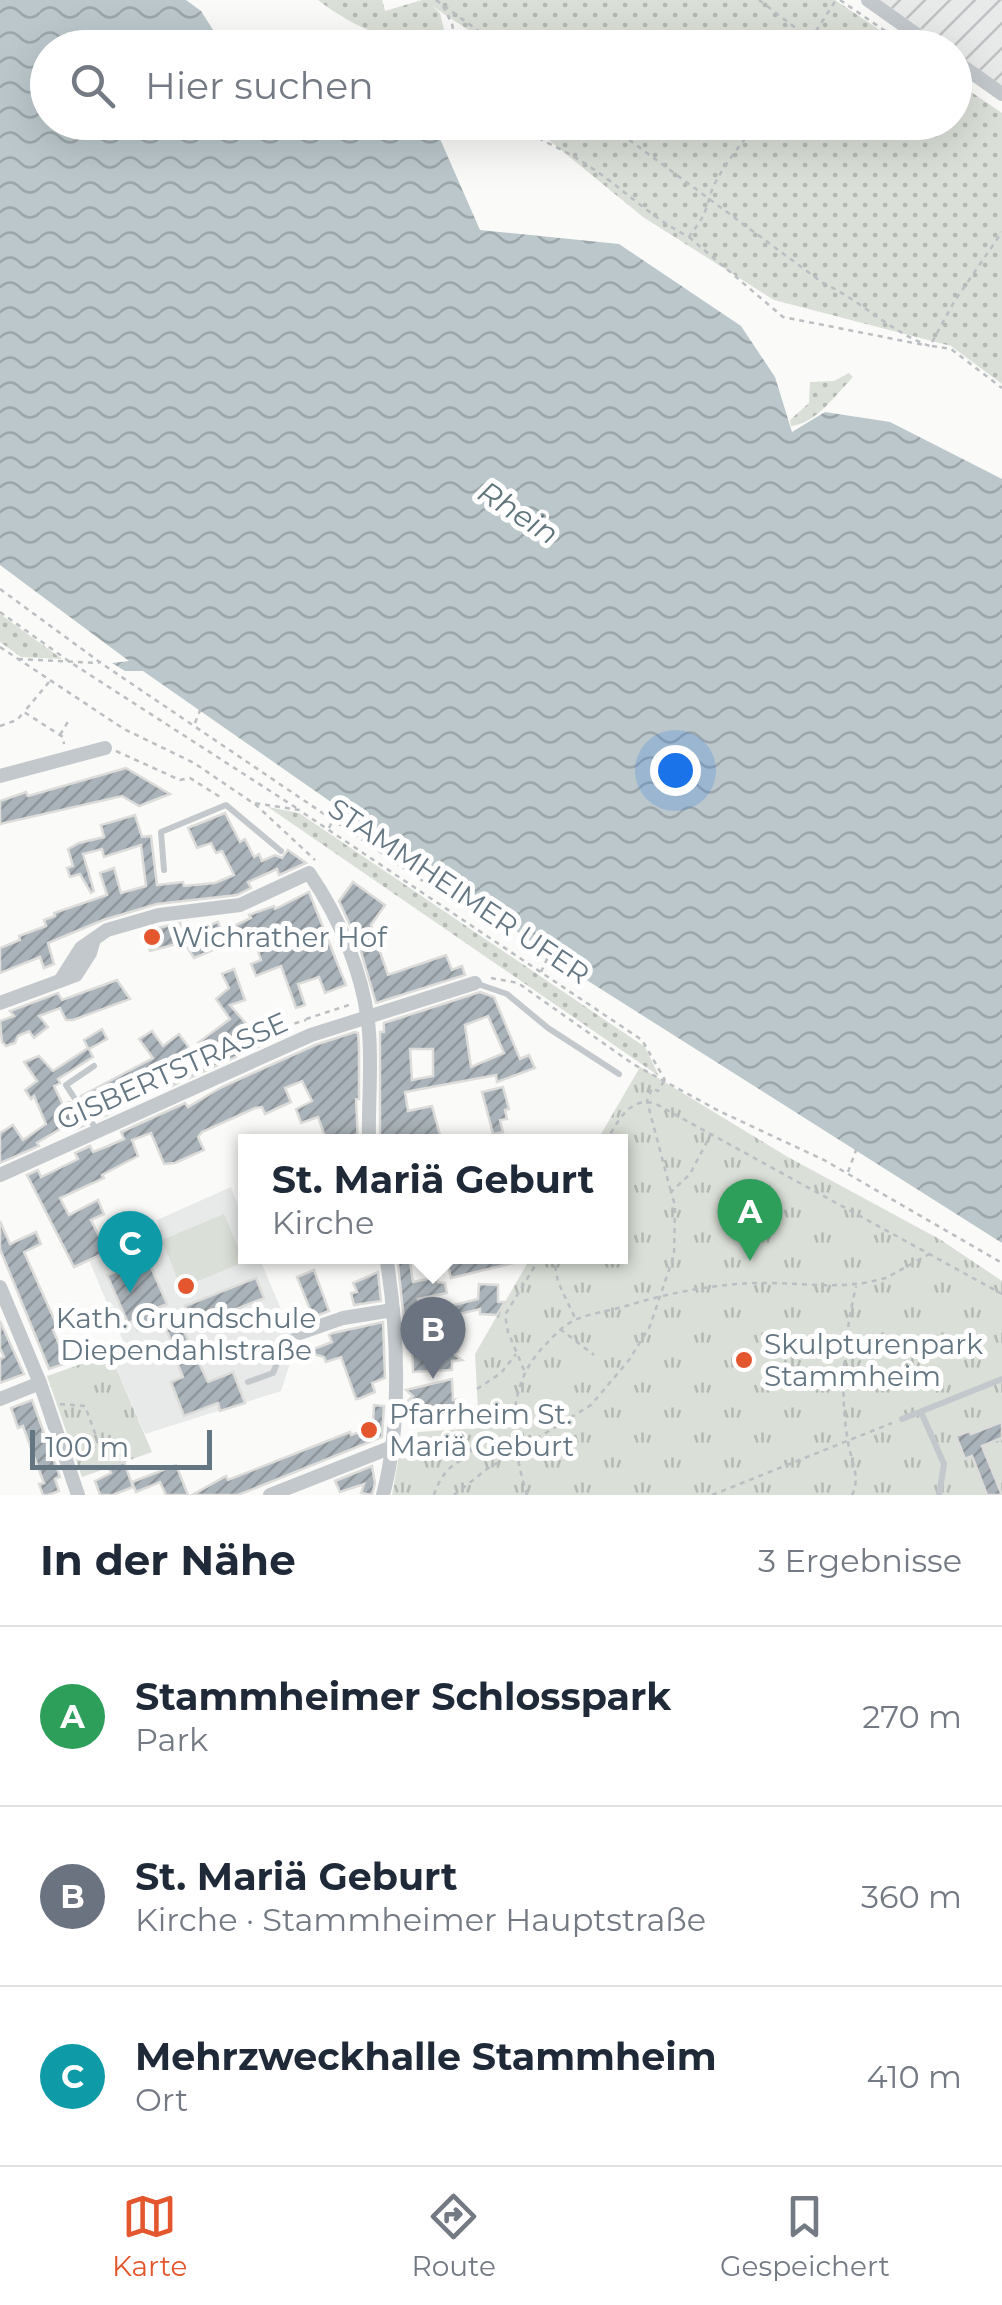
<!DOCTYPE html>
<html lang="de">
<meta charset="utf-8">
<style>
:root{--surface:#fff;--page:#f6f6f7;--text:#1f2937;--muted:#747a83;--line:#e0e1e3;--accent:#e4572e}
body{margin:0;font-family:Montserrat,sans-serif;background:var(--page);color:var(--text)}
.scale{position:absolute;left:30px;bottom:25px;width:182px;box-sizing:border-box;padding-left:10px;border:5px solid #657683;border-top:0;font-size:28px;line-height:35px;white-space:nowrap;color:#657683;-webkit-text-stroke:8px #fff;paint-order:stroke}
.you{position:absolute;left:675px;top:770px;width:35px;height:35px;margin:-25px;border:8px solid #fff;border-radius:50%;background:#1a73e8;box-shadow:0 0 0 15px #1a73e833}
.badge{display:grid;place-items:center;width:65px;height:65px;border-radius:50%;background:var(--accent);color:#fff;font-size:32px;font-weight:700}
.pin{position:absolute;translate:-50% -82px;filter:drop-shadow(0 2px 5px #0008)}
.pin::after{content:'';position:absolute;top:52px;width:35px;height:30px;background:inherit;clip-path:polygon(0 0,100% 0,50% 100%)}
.popup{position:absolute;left:238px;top:1134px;width:390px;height:130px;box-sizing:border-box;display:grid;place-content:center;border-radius:0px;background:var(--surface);filter:drop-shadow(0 2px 8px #0005);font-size:32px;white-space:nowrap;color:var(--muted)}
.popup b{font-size:38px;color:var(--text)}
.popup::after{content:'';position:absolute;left:50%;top:100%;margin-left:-20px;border:20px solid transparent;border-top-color:var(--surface)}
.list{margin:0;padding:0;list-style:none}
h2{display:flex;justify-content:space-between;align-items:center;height:130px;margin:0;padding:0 40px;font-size:42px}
h2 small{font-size:32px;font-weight:400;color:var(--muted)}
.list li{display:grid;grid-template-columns:65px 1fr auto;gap:30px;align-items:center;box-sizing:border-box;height:180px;padding:0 40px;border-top:2px solid var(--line)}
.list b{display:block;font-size:38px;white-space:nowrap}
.list p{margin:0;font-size:32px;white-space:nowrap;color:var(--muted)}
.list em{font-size:32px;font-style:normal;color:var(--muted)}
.icon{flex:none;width:55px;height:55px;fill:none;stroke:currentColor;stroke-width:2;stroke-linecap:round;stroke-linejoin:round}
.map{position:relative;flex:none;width:1002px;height:1495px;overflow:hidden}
.search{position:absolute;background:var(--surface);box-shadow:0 10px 40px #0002;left:30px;right:30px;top:30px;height:110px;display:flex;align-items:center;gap:25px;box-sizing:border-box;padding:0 35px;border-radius:55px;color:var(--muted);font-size:38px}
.sheet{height:670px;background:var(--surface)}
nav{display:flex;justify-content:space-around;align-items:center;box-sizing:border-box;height:140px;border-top:2px solid var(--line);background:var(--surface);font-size:28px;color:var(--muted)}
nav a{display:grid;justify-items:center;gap:5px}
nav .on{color:var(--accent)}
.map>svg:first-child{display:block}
.built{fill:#e8e9e9}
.industrial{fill:url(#industrial-furrows)}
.grass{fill:url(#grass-dots)}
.park{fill:url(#park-tufts)}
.pitch{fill:#dadfd7}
.water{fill:url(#water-waves)}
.building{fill:url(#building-hatch);stroke:#dcdcda;stroke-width:2.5;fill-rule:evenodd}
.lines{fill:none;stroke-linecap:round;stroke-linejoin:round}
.path{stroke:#bbbfc2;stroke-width:2.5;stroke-dasharray:5 5;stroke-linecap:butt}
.lane{stroke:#c3c8cc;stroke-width:6}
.street{stroke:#c3c8cc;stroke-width:14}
.poi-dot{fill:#e4572e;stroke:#fff;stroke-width:4}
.labels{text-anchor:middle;stroke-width:10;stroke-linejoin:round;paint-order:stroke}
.street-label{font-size:28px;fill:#657683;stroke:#fff}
.poi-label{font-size:28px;fill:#657683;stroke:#fff;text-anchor:start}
.water-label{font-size:30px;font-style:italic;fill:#60757c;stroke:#fff}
</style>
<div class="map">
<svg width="1002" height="1495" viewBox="0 0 1002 1495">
<defs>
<pattern id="industrial-furrows" width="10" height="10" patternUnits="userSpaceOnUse" patternTransform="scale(2.5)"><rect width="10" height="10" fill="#e8e9e9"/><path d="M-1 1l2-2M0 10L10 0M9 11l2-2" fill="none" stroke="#c0c1c2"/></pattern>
<pattern id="grass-dots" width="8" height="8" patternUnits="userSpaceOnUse" patternTransform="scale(2.5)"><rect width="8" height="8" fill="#dadfd7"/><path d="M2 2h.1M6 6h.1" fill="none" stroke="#b4b9b4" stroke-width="1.8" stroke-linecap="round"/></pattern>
<pattern id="park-tufts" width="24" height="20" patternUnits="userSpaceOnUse" patternTransform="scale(2.5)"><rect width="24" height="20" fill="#dadfd7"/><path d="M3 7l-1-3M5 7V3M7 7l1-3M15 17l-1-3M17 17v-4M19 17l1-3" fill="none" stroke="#b4b9b4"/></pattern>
<pattern id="water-waves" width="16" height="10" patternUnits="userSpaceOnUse" patternTransform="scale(2.5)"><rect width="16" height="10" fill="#bbc7cb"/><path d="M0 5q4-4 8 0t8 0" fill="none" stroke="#9ca6aa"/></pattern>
<pattern id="building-hatch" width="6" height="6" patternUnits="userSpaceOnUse" patternTransform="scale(2.5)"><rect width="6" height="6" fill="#aab3b9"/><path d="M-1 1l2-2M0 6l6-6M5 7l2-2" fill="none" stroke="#8e969c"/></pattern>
</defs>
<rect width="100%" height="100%" fill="#fafaf8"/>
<path class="built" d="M 231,1187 L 245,1223 L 245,1256 L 259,1257 L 296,1345 L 281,1391 L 145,1434 L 110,1354 L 125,1346 L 89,1260 L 160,1230 L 157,1220 Z"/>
<path class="industrial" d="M 880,0 L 1002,0 L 1002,86 L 955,52 L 954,48 L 948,47 Z"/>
<g class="grass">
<path d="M 318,0 L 382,0 L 385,11 L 422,0 L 835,0 L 905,47 L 468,47 L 470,31 L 432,6 L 440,13 L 448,47 C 400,48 356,29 318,0 Z"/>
<path d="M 955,81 L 1002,113 L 1002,384 L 951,346 L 774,300 L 643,217 L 528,123 L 954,122 Z"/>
<path d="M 849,373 L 853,377 C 836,394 816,424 791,426 L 790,420 L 809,403 L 810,382 L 834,381 Z"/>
<path d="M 0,614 L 62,659 L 21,657 L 0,642 Z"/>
<path d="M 268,807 L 299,813 L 645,1047 L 659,1076 Z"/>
</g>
<g class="park">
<path d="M 640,1067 L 786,1156 L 941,1240 L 1002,1281 L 1002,1495 L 392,1495 L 401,1444 L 406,1444 L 418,1432 L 479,1428 L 475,1354 L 531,1257 L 620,1256 L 620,1142 L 597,1141 Z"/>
<path d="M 110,1354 L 152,1452 L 82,1477 L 47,1376 Z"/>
</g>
<path class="pitch" d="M 224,1214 L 244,1262 L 181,1288 L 162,1240 Z"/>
<path class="water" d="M 0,0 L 186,0 L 201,11 L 224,47 L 48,48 L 48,122 L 433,123 L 480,230 L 619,244 L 741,326 L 775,377 L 792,432 L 825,412 L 890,422 L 1002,479 L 1002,1243 L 585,979 L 143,671 L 125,671 L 112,663 L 129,661 L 0,565 Z"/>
<g class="building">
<path d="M 126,768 L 170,794 L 139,806 L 122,796 L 0,824 L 0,801 L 26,792 L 28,796 Z"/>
<path d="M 225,813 L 240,842 L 245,839 L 254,857 L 259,854 L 262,861 L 275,855 L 282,858 L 288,850 L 306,863 L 279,875 L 277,869 L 248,882 L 251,888 L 237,895 L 157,904 L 103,920 L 48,943 L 54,964 L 44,968 L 40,957 L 0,973 L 0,948 L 20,940 L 19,936 L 46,926 L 44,920 L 55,916 L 54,913 L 107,895 L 100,873 L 114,868 L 121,893 L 146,886 L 141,845 L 104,857 L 102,849 L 83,854 L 94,891 L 91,893 L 80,874 L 70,877 L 67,868 L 73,866 L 68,849 L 79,843 L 104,837 L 101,825 L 135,815 L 142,837 L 151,836 L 157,885 L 183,882 L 184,886 L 215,883 L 234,875 L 222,851 L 216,853 L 211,843 L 197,848 L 188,828 Z"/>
<path d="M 353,882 L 385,905 L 371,925 L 388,975 L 446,955 L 452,970 L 462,966 L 465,975 L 376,1003 L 359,945 L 339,901 Z"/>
<path d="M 309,892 L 346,985 L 325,993 L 319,977 L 298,984 L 305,1005 L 296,1008 L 281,966 L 256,976 L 251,964 L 261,960 L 251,930 L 240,935 L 236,925 L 251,918 L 249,915 L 274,906 L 275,909 Z"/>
<path d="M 218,922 L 224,938 L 217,941 L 220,947 L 194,958 L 184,942 L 150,951 L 144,931 L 180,923 L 183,936 Z"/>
<path d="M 234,969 L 245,1000 L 230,1005 L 249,1027 L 253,1026 L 262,1045 L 172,1086 L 169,1081 L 211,1060 L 198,1043 L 230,1019 L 216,999 L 229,988 L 222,974 Z"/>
<path d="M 117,980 L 130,999 L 73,1020 L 66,1020 L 60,1008 L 39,1016 L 48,1027 L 34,1038 L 29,1031 L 18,1036 L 15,1043 L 6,1046 L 2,1042 L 0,1021 L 14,1016 L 10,1011 L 58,993 L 62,1000 Z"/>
<path d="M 480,992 L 494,997 L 520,1059 L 529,1055 L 535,1068 L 497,1082 L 496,1075 L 405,1092 L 408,1111 L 432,1106 L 440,1135 L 416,1142 L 380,1142 L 380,1032 L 384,1032 L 384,1023 ZM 488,1016 L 504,1053 L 471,1067 L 465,1025 ZM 410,1049 L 433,1049 L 433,1076 L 412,1080 Z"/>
<path d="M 102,1029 L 107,1039 L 89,1049 L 93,1057 L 58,1079 L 60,1083 L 54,1086 L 63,1105 L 69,1102 L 78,1105 L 81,1096 L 153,1058 L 139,1039 L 152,1031 L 163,1046 L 179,1034 L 190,1049 L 139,1088 L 141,1091 L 113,1107 L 114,1112 L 98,1119 L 92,1111 L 85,1110 L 81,1115 L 85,1125 L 74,1130 L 70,1123 L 37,1143 L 39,1146 L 0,1163 L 0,1133 L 13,1125 L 23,1140 L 46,1124 L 34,1096 L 31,1099 L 25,1090 L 37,1081 L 24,1062 L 39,1056 L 53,1071 L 88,1048 L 84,1040 Z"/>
<path d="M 355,1032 L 358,1033 L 359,1046 L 359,1099 L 356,1099 L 358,1142 L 327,1142 L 318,1117 L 301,1123 L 296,1109 L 312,1101 L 302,1081 L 285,1088 L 291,1102 L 265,1114 L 262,1107 L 255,1108 L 202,1132 L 198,1137 L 204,1150 L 175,1163 L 164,1164 L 151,1133 L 132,1140 L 138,1156 L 102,1175 L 104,1178 L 60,1198 L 69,1215 L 98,1200 L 104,1214 L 91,1220 L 107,1252 L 74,1267 L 27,1175 L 38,1170 L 41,1177 L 78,1159 L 75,1153 L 90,1146 L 93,1152 L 108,1146 L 124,1139 L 121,1132 L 185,1103 L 188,1107 L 220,1088 L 315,1045 Z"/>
<path d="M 503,1087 L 509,1109 L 505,1110 L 507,1119 L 500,1120 L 503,1132 L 493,1134 L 482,1092 Z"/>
<path d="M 0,1221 L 10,1244 L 36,1232 L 41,1244 L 24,1252 L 58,1328 L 53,1330 L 67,1363 L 49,1369 L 0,1249 Z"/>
<path d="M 397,1256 L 409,1256 L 413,1282 L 437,1277 L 438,1282 L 445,1283 L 447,1293 L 418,1299 L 422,1326 L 405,1329 Z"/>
<path d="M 445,1256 L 526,1256 L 526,1260 L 451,1278 Z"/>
<path d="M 148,1260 L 167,1304 L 155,1309 L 160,1320 L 137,1330 L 133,1321 L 128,1323 L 107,1275 Z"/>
<path d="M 314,1270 L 329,1311 L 313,1317 L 297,1277 Z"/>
<path d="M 378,1272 L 381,1301 L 354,1305 L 351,1293 L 357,1292 L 353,1283 Z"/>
<path d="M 256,1278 L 264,1298 L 194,1326 L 185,1306 Z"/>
<path d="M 479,1284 L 498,1285 L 498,1302 L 505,1302 L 497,1315 L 480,1314 L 480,1309 L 451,1316 L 450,1306 L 478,1299 Z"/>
<path d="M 0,1321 L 24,1374 L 0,1383 L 0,1359 L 4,1357 L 0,1348 Z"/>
<path d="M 383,1322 L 385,1378 L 372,1383 L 375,1392 L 361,1398 L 356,1399 L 341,1357 L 326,1362 L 324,1357 L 306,1352 L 332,1342 L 329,1335 L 333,1333 Z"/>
<path d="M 180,1323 L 208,1382 L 233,1372 L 245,1403 L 220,1411 L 218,1403 L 184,1416 L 171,1382 L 183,1377 L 177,1362 L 180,1361 L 166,1329 Z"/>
<path d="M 424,1332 L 424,1340 L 444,1337 L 458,1351 L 454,1354 L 462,1360 L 452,1361 L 452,1370 L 413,1372 L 412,1344 Z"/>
<path d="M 452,1379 L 453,1400 L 459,1399 L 460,1419 L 440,1420 L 435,1413 L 431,1421 L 415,1414 L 415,1408 L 408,1401 L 413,1396 L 406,1390 Z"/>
<path d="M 32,1400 L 60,1477 L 55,1479 L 59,1491 L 48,1495 L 43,1495 L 39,1484 L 44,1483 L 32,1451 L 23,1426 L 18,1428 L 11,1408 Z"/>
<path d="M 374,1405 L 384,1406 L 382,1437 L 238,1495 L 192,1495 L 226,1476 L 228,1480 L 350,1432 L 351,1435 L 366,1430 L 365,1426 L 373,1423 Z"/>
<path d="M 1002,1422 L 1002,1438 L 982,1446 L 1002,1495 L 987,1495 L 972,1456 L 965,1459 L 956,1436 L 970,1431 L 971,1434 Z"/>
<path d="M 124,1462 L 133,1487 L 113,1495 L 100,1495 L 95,1481 L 111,1473 L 109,1468 Z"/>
<path d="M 176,1465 L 188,1495 L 166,1495 L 160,1482 L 136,1492 L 132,1482 Z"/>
<path d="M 372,1466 L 375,1483 L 372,1495 L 361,1493 L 364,1484 L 340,1492 L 335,1481 Z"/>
</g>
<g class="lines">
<g class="path">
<path d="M 436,0 L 502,48"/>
<path d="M 759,0 L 810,39"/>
<path d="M 840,0 L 910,48"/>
<path d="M 443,6 L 452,24 L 457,48"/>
<path d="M 805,48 L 836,0"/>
<path d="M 954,78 L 964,84"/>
<path d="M 513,122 C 534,138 559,147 581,161 C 619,184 649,217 689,237 C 703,217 704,217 710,196 C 715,175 745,139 758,122"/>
<path d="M 605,122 L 823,283 C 862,301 890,332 930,346 L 954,302 L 1002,232"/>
<path d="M 689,237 L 783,317 L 924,345"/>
<path d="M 932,346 L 951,349 L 1002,388"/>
<path d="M 0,589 L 101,663 L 423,881"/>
<path d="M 0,612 L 70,662 L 298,809"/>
<path d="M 0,647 L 124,729 L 194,763 L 253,803 L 299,810 L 642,1040 L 665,1080"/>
<path d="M 18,659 L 99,663"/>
<path d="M 49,682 L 24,712 L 63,737 L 64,744"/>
<path d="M 195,723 L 203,703"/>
<path d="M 0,726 L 17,720 L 24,712"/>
<path d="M 60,735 L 69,720"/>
<path d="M 116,751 L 180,780 L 190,778 L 220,797"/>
<path d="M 255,804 L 315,860"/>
<path d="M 329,828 L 344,797"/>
<path d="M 541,972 L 557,937"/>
<path d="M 491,978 L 518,983 L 633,1064 L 719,1111 L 824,1160 L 1002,1263"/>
<path d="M 306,1019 L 352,1004"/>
<path d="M 272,1034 L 282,1027"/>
<path d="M 284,1035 L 283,1027 L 306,1020"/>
<path d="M 664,1081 L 658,1091 L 652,1088 L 647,1101 L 671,1192"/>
<path d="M 606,1142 C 617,1122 630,1095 656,1104 L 1002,1294"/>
<path d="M 848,1172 L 859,1142"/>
<path d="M 553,1256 L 558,1282 L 575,1318"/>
<path d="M 560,1329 L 594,1355"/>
<path d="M 524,1370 L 508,1332 L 505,1315 L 541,1256"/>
<path d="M 477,1389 L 501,1373 L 516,1354"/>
<path d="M 60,1404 L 85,1406 L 99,1444 L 77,1458"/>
<path d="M 465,1439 L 472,1452"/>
<path d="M 434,1495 C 446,1457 474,1453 508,1451 L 513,1454"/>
<path d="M 454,1495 L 487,1469 L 591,1405 L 629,1360 L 650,1326 L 674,1255 L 675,1205 L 671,1192 L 690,1174 L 711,1134"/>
<path d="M 527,1495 C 511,1442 504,1387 545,1345 C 554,1336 563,1325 575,1320 C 590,1313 610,1311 626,1306 C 668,1293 710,1285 754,1283 C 792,1282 832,1289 869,1282 L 886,1278 L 931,1253"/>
<path d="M 712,1495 L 892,1423"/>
<path d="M 852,1495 C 861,1477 851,1461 848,1442 C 839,1390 844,1338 856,1286"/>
</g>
<g class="lane">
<path d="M 164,870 L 161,832 L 226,805 L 281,851"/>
<path d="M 475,983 L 507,994 L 548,1028 L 619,1074"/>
<path d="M 75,1099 L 66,1085 L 94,1066"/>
<path d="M 88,1116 L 97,1131"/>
<path d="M 248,1382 L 273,1373 L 287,1339 L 300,1333"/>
<path d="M 921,1412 L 944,1464 L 939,1495"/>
<path d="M 902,1419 L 1002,1379"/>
</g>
<g class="street">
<path d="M 868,0 L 936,48"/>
<path d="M 954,60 L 1002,94"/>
<path d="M 0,776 L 105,748"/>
<path d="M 60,981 L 81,948 L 107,930 L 159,915 L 240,905 L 309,873 C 340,918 365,977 369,1032 C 372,1068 368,1105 369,1142"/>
<path d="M 0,1003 L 76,975 L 90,953 L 94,939"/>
<path d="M 0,1175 L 311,1035 L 475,983"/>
<path d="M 0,1287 L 40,1383 L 78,1495"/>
<path d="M 300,1333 L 343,1318 L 393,1310"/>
<path d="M 0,1399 L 40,1383"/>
<path d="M 270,1495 L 392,1447"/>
<path d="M 383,1495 C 402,1424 398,1328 386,1256"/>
</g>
</g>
<g class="poi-dot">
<circle cx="152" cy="937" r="10"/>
<circle cx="186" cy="1286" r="10"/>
<circle cx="744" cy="1360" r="10"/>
<circle cx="369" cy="1430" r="10"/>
</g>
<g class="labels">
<g class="street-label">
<text transform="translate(459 891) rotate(34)" y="10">STAMMHEIMER UFER</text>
<text transform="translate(172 1071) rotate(-24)" y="10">GISBERTSTRASSE</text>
</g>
<g class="poi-label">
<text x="172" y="947">Wichrather Hof</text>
<text x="186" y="1328" text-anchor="middle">Kath. Grundschule<tspan x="186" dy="32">Diependahlstraße</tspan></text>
<text x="764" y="1354">Skulpturenpark<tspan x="764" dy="32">Stammheim</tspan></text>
<text x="389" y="1424">Pfarrheim St.<tspan x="389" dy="32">Mariä Geburt</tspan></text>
</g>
<g class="water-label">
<text transform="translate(518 513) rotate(33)" y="10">Rhein</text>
</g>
</g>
</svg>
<div class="scale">100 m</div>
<div class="you"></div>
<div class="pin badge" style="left:750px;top:1261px;background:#2e9e5b">A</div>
<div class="pin badge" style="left:433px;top:1379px;background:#6b7280">B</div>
<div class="popup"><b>St. Mariä Geburt</b>Kirche</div>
<div class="pin badge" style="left:130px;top:1293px;background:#0f9aa8">C</div>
<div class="search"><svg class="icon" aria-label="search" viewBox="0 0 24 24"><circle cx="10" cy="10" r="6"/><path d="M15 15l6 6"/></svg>Hier suchen</div>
</div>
<section class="sheet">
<h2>In der Nähe<small>3 Ergebnisse</small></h2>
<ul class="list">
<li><span class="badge" style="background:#2e9e5b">A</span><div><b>Stammheimer Schlosspark</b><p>Park</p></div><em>270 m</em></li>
<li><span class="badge" style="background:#6b7280">B</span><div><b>St. Mariä Geburt</b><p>Kirche · Stammheimer Hauptstraße</p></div><em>360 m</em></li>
<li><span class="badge" style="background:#0f9aa8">C</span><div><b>Mehrzweckhalle Stammheim</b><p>Ort</p></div><em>410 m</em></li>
</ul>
</section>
<nav>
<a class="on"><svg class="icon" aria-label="map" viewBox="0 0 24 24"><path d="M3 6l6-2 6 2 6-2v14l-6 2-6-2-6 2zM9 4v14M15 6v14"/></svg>Karte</a>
<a><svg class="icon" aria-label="directions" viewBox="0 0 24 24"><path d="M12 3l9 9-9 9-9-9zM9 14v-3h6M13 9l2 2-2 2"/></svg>Route</a>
<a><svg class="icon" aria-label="saved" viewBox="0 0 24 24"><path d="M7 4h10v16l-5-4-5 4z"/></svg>Gespeichert</a>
</nav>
